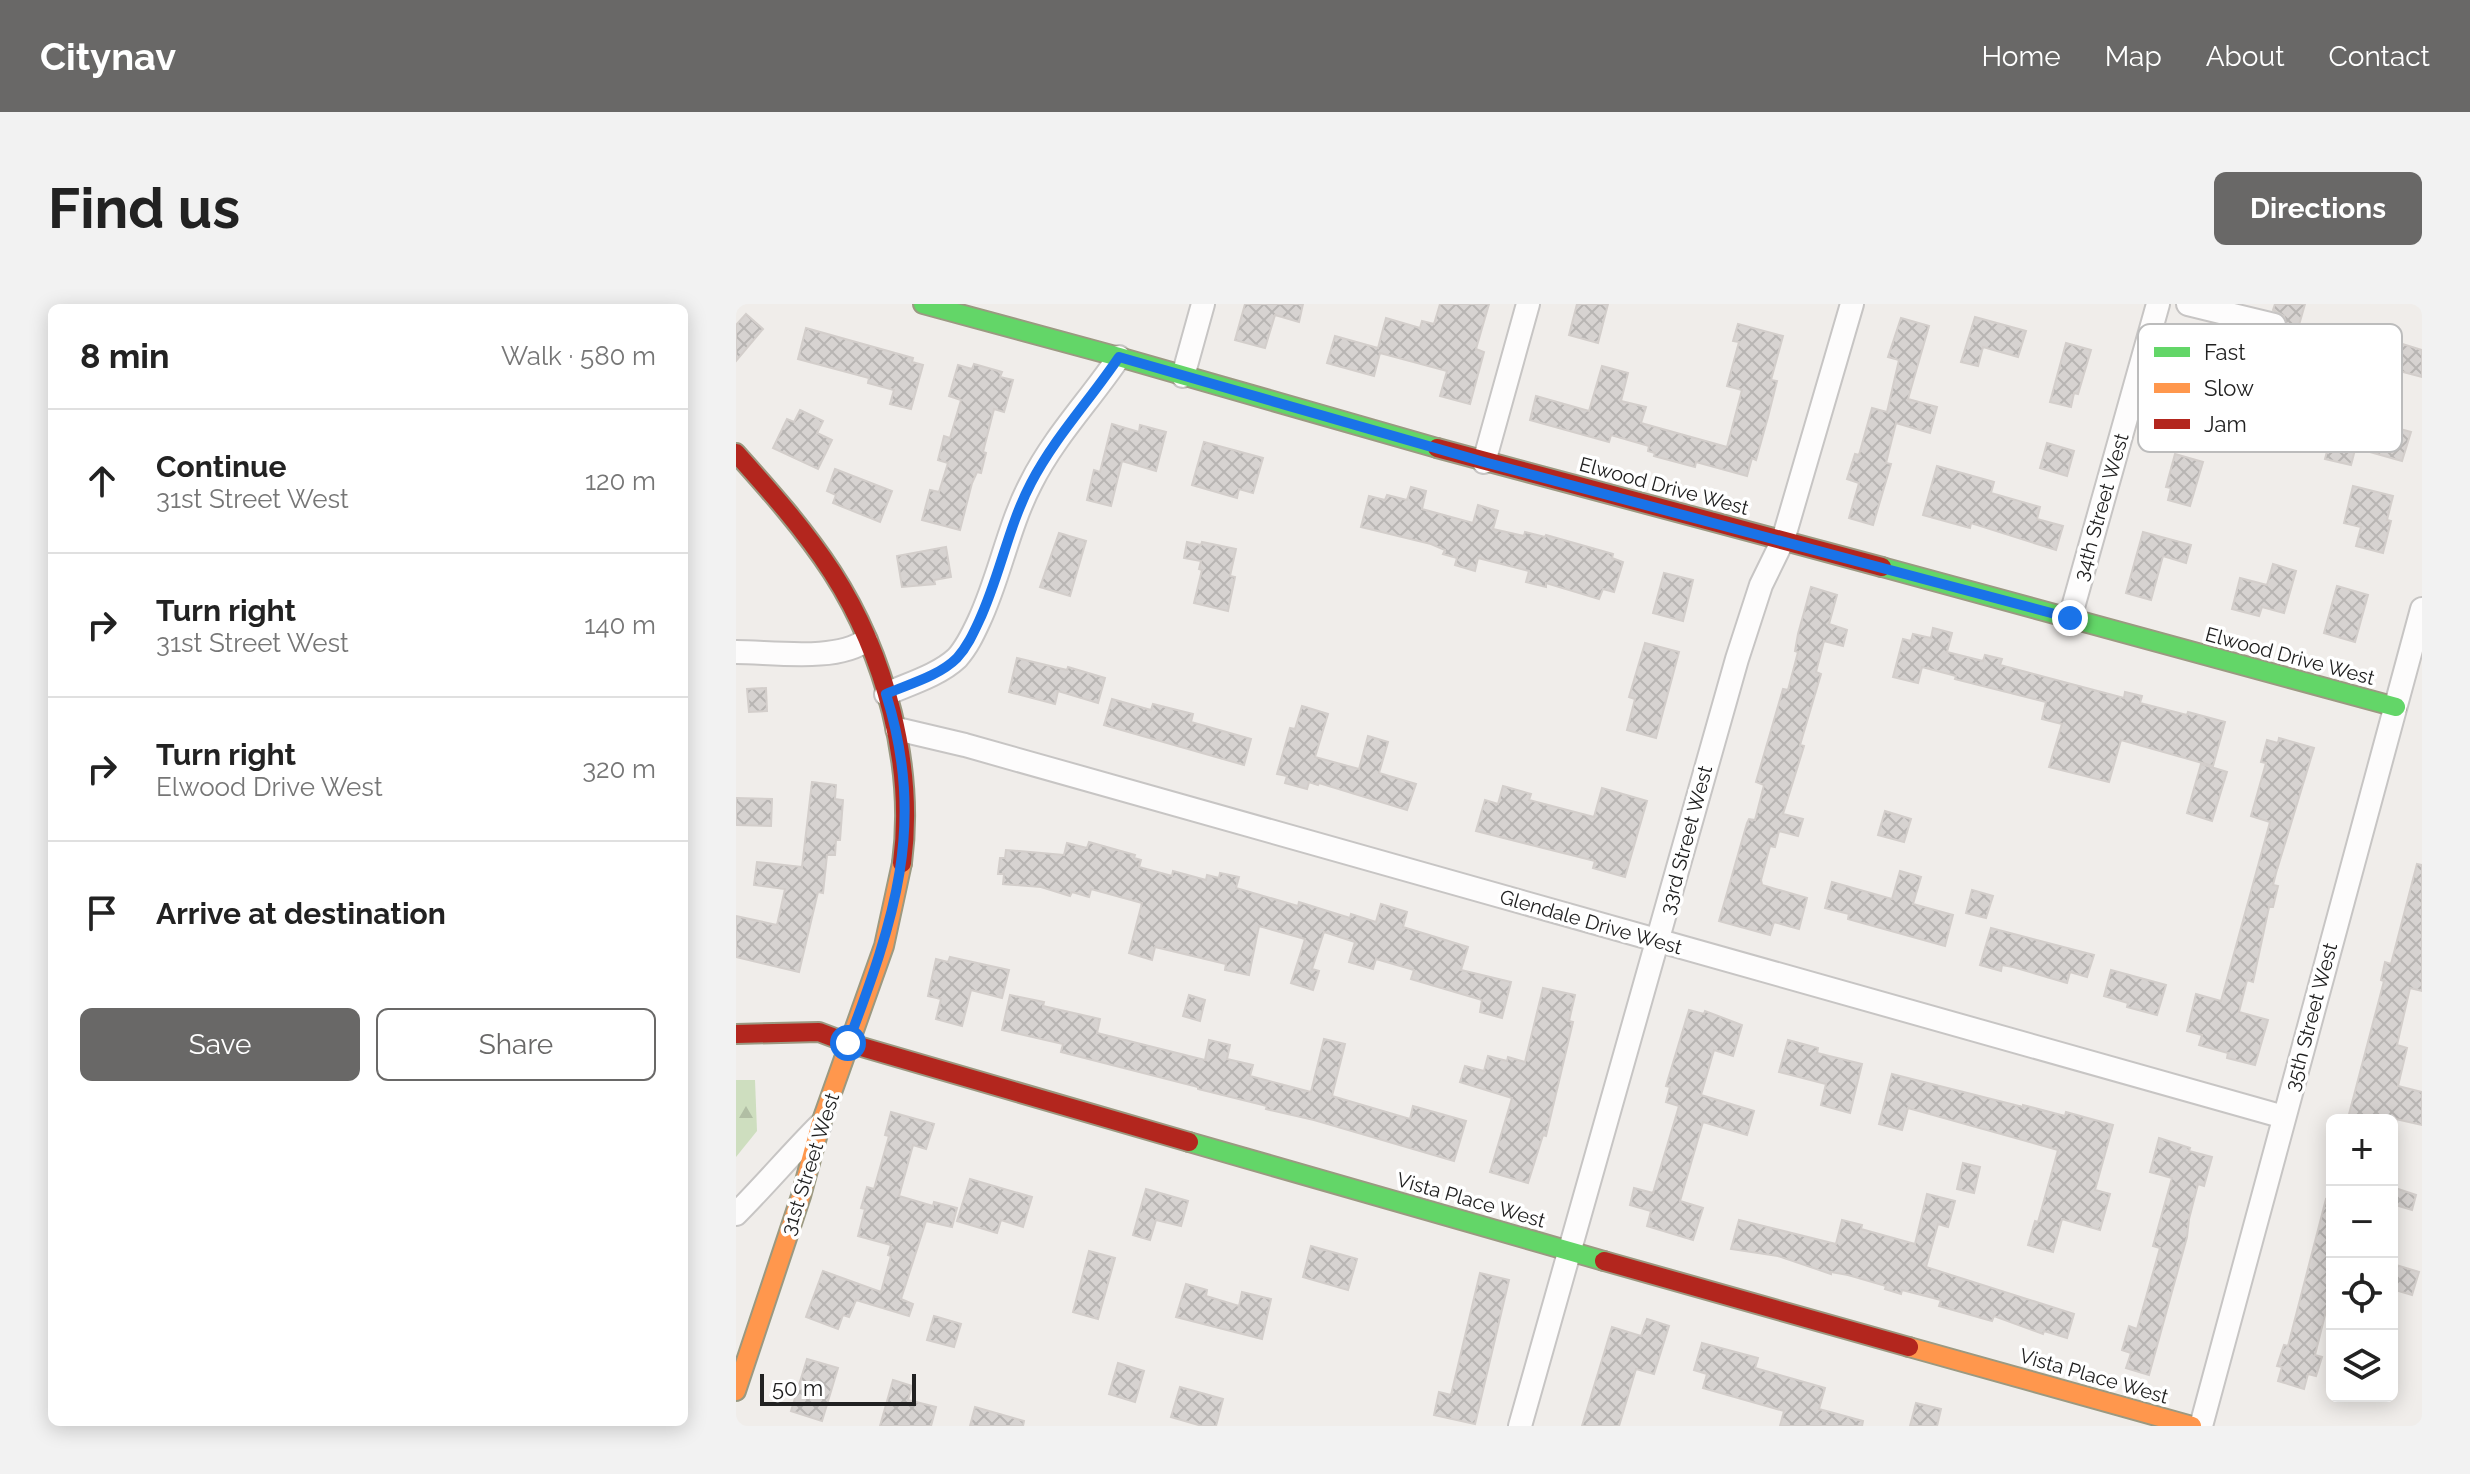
<!DOCTYPE html>
<meta charset="utf-8">
<style>
:root{--surface:#fff;--page:#f2f2f2;--text:#222;--muted:#767676;--line:#e0e0e0;--accent:#696867}
body{margin:0;font-family:Raleway,sans-serif;background:var(--page);color:var(--text)}
.controls{position:absolute;right:24px;bottom:24px;display:grid;overflow:hidden;border-radius:12px;box-shadow:0 4px 20px #0003}
.controls button{width:72px;height:72px;display:grid;place-items:center;padding:0;border:0;border-bottom:2px solid var(--line);background:var(--surface);color:var(--text);font:40px sans-serif}
.scale{position:absolute;left:24px;bottom:20px;width:156px;box-sizing:border-box;padding-left:8px;border:4px solid #212121;border-top:0;font-size:22px;line-height:28px;white-space:nowrap;color:#212121;-webkit-text-stroke:6px #fff;paint-order:stroke}
.stop{position:absolute;width:24px;height:24px;margin:-18px;border:6px solid #1a73e8;border-radius:50%;background:#fff}
.stop.end{background:#1a73e8;border-color:#fff;box-shadow:0 2px 8px #0008}
.list{margin:0;padding:0;list-style:none}
h2{display:flex;justify-content:space-between;align-items:center;height:104px;margin:0;padding:0 32px;font-size:34px}
h2 small{font-size:26px;font-weight:400;color:var(--muted)}
.list li{display:grid;grid-template-columns:52px 1fr auto;gap:24px;align-items:center;box-sizing:border-box;height:144px;padding:0 32px;border-top:2px solid var(--line)}
.list b{display:block;font-size:30px;white-space:nowrap}
.list p{margin:0;font-size:26px;white-space:nowrap;color:var(--muted)}
.list em{font-size:26px;font-style:normal;color:var(--muted)}
.actions{display:flex;gap:16px;padding:24px 32px}
.actions a{flex:1;padding:18px 0;border:2px solid var(--accent);border-radius:12px;text-align:center;font-size:28px;color:var(--accent)}
.actions .main{background:var(--accent);color:#fff}
.icon{flex:none;width:44px;height:44px;fill:none;stroke:currentColor;stroke-width:2;stroke-linecap:round;stroke-linejoin:round}
.map{position:relative;flex:none;width:1686px;height:1122px;overflow:hidden;border-radius:12px}
header{display:flex;align-items:center;gap:48px;box-sizing:border-box;height:112px;padding:0 40px;background:var(--accent);color:#fff}
header strong{font-size:38px}
nav{display:flex;gap:44px;margin-inline-start:auto;font-size:28px}
.intro{display:flex;align-items:center;justify-content:space-between;box-sizing:border-box;height:192px;padding:0 48px}
h1{margin:0;font-size:56px}
.button{padding:20px 36px;border-radius:12px;background:var(--accent);color:#fff;font-size:28px;font-weight:700}
main{display:flex;gap:48px;padding:0 48px}
aside{flex:1;background:var(--surface);border-radius:12px;box-shadow:0 4px 20px #0003}
.map>svg:first-child{display:block}
.forest{fill:url(#forest-firs)}
.building{fill:url(#building-cross-hatch);stroke:#d3cecb;stroke-width:2}
.lines{fill:none;stroke-linecap:round;stroke-linejoin:round}
.street-casing{stroke:#c7c5c4;stroke-width:26}
.fast-casing{stroke:#9b9981;stroke-width:22}
.slow-casing{stroke:#9b9981;stroke-width:22}
.jam-casing{stroke:#9b9981;stroke-width:22}
.street{stroke:#fdfcfc;stroke-width:22}
.fast{stroke:#63d668;stroke-width:18}
.slow{stroke:#ff974d;stroke-width:18}
.jam{stroke:#b3261e;stroke-width:18}
.route{stroke:#1a73e8;stroke-width:10}
.labels{text-anchor:middle;stroke-width:7;stroke-linejoin:round;paint-order:stroke}
.street-label{font-size:20px;fill:#212121;stroke:#fff}
.key{fill:#fff;stroke:#bcbcbc;stroke-width:2}
.key-label{font-size:22px;fill:#212121}
</style>
<header>
<strong>Citynav</strong>
<nav><a>Home</a><a>Map</a><a>About</a><a>Contact</a></nav>
</header>
<div class="intro"><h1>Find us</h1><a class="button">Directions</a></div>
<main>
<aside>
<h2>8 min<small>Walk · 580 m</small></h2>
<ul class="list">
<li><svg class="icon" aria-label="ahead" viewBox="0 0 24 24"><path d="M12 20V5M6 11l6-6 6 6"/></svg><div><b>Continue</b><p>31st Street West</p></div><em>120 m</em></li>
<li><svg class="icon" aria-label="right" viewBox="0 0 24 24"><path d="M7 20v-9h11M14 6l5 5-5 5"/></svg><div><b>Turn right</b><p>31st Street West</p></div><em>140 m</em></li>
<li><svg class="icon" aria-label="right" viewBox="0 0 24 24"><path d="M7 20v-9h11M14 6l5 5-5 5"/></svg><div><b>Turn right</b><p>Elwood Drive West</p></div><em>320 m</em></li>
<li><svg class="icon" aria-label="arrive" viewBox="0 0 24 24"><path d="M6 21V4h12l-3 4 3 4H6"/></svg><div><b>Arrive at destination</b></div></li>
</ul>
<div class="actions"><a class="main">Save</a><a>Share</a></div>
</aside>
<div class="map">
<svg width="1686" height="1122" viewBox="0 0 1686 1122">
<defs>
<pattern id="forest-firs" width="22" height="20" patternUnits="userSpaceOnUse" patternTransform="scale(2)"><rect width="22" height="20" fill="#cedebf"/><path d="M5 1l3.5 6h-7zM16 11l3.5 6h-7z" fill="#b1bea4"/></pattern>
<pattern id="building-cross-hatch" width="8" height="8" patternUnits="userSpaceOnUse" patternTransform="scale(2)"><rect width="8" height="8" fill="#d7d3d1"/><path d="M0 0l8 8M0 8l8-8" fill="none" stroke="#b8b5b3"/></pattern>
</defs>
<rect width="100%" height="100%" fill="#f0edea"/>
<path class="forest" d="M 0,776 L 19,776 L 21,827 L 0,853 Z"/>
<g class="building">
<path d="M 509,0 L 567,0 L 563,18 L 539,11 L 529,44 L 499,36 Z"/>
<path d="M 704,0 L 753,0 L 740,45 L 748,48 L 734,100 L 704,92 L 711,67 L 644,49 L 638,72 L 591,59 L 599,32 L 642,44 L 650,14 L 684,24 L 686,17 L 698,20 Z"/>
<path d="M 841,0 L 872,0 L 862,39 L 833,31 Z"/>
<path d="M 1539,0 L 1569,0 L 1561,28 L 1551,25 L 1548,12 L 1537,6 Z"/>
<path d="M 10,10 L 27,25 L 0,57 L 0,21 Z"/>
<path d="M 1239,13 L 1290,27 L 1282,53 L 1247,43 L 1242,62 L 1225,58 Z"/>
<path d="M 1165,14 L 1193,22 L 1172,95 L 1201,103 L 1194,129 L 1160,119 L 1150,159 L 1155,160 L 1137,221 L 1113,214 L 1123,179 L 1111,175 L 1119,150 L 1123,151 L 1136,104 L 1151,108 L 1163,56 L 1152,53 Z"/>
<path d="M 1002,20 L 1047,32 L 1035,76 L 1041,77 L 1032,113 L 1020,156 L 1016,154 L 1011,172 L 960,158 L 959,163 L 918,152 L 919,149 L 912,147 L 913,142 L 875,131 L 873,138 L 794,116 L 800,92 L 853,107 L 866,62 L 892,69 L 885,97 L 910,103 L 905,119 L 991,143 L 1006,86 L 991,82 L 1003,38 L 997,37 Z"/>
<path d="M 70,24 L 177,54 L 176,58 L 187,61 L 175,105 L 154,100 L 158,86 L 132,79 L 133,74 L 62,55 Z"/>
<path d="M 1660,38 L 1686,46 L 1686,73 L 1652,64 Z"/>
<path d="M 1330,39 L 1355,46 L 1342,90 L 1338,89 L 1335,103 L 1314,98 Z"/>
<path d="M 238,60 L 266,68 L 264,73 L 277,76 L 268,108 L 258,105 L 247,148 L 250,149 L 245,169 L 241,168 L 236,179 L 224,226 L 186,216 L 194,186 L 203,188 L 212,159 L 202,156 L 208,132 L 214,134 L 225,96 L 213,92 L 222,61 L 236,65 Z"/>
<path d="M 64,106 L 87,117 L 81,129 L 96,136 L 82,165 L 37,144 L 51,115 L 58,118 Z"/>
<path d="M 1642,119 L 1675,128 L 1666,157 L 1634,148 Z"/>
<path d="M 376,120 L 403,128 L 404,121 L 430,128 L 420,167 L 386,157 L 375,202 L 351,196 L 358,166 L 364,168 Z"/>
<path d="M 1595,132 L 1621,138 L 1615,161 L 1589,155 Z"/>
<path d="M 468,138 L 527,154 L 517,189 L 503,185 L 501,194 L 456,181 Z"/>
<path d="M 1311,139 L 1338,147 L 1331,172 L 1304,164 Z"/>
<path d="M 1439,150 L 1467,158 L 1454,202 L 1432,196 L 1435,184 L 1430,183 Z"/>
<path d="M 1201,162 L 1258,178 L 1255,189 L 1304,203 L 1301,215 L 1327,222 L 1320,246 L 1235,219 L 1234,224 L 1187,211 Z"/>
<path d="M 99,165 L 156,187 L 144,218 L 97,199 L 100,191 L 91,187 Z"/>
<path d="M 1617,182 L 1657,192 L 1651,216 L 1655,217 L 1647,249 L 1620,242 L 1625,223 L 1608,219 Z"/>
<path d="M 675,183 L 690,187 L 686,205 L 737,219 L 742,201 L 762,207 L 757,225 L 788,232 L 789,228 L 809,233 L 810,231 L 877,250 L 876,254 L 887,258 L 878,288 L 867,285 L 863,295 L 810,279 L 810,283 L 790,278 L 793,267 L 742,254 L 739,267 L 719,261 L 721,254 L 707,250 L 709,246 L 695,240 L 625,223 L 633,192 L 649,196 L 651,191 L 671,196 Z"/>
<path d="M 1407,228 L 1455,241 L 1450,259 L 1427,252 L 1415,296 L 1390,289 Z"/>
<path d="M 323,229 L 350,237 L 334,292 L 304,283 Z"/>
<path d="M 451,238 L 465,241 L 466,238 L 500,245 L 494,272 L 499,273 L 492,307 L 458,299 L 466,266 L 463,265 L 465,257 L 448,254 Z"/>
<path d="M 210,243 L 215,273 L 198,276 L 199,280 L 166,283 L 161,252 Z"/>
<path d="M 1537,260 L 1560,267 L 1548,309 L 1526,303 L 1523,312 L 1496,305 L 1504,274 L 1531,281 Z"/>
<path d="M 928,269 L 957,276 L 947,317 L 917,309 Z"/>
<path d="M 1601,282 L 1632,291 L 1619,338 L 1588,329 Z"/>
<path d="M 1075,283 L 1101,291 L 1093,320 L 1111,326 L 1107,342 L 1088,337 L 1080,368 L 1085,370 L 1064,441 L 1068,442 L 1047,510 L 1067,515 L 1062,532 L 1043,527 L 1039,543 L 1034,542 L 1025,576 L 1026,581 L 1071,594 L 1063,625 L 1038,618 L 1034,631 L 983,617 L 1011,519 L 1013,515 L 1019,516 L 1028,481 L 1020,478 L 1047,385 L 1052,386 L 1062,348 L 1059,347 L 1062,330 Z"/>
<path d="M 1197,324 L 1216,329 L 1211,348 L 1247,357 L 1249,351 L 1266,355 L 1264,361 L 1388,394 L 1389,388 L 1406,392 L 1404,399 L 1451,411 L 1452,408 L 1489,418 L 1477,462 L 1385,436 L 1373,478 L 1313,463 L 1326,420 L 1306,415 L 1310,398 L 1219,375 L 1220,372 L 1186,363 L 1182,379 L 1157,373 L 1167,335 L 1175,337 L 1177,330 L 1195,334 Z"/>
<path d="M 909,339 L 943,348 L 920,434 L 891,426 L 899,395 L 893,393 Z"/>
<path d="M 281,354 L 331,366 L 332,363 L 369,374 L 362,399 L 322,387 L 319,400 L 273,388 Z"/>
<path d="M 30,384 L 31,407 L 13,408 L 11,385 Z"/>
<path d="M 376,395 L 415,406 L 417,400 L 457,410 L 455,418 L 515,435 L 508,461 L 368,421 Z"/>
<path d="M 566,402 L 592,410 L 579,453 L 623,465 L 632,432 L 652,438 L 643,469 L 680,480 L 671,506 L 583,479 L 582,481 L 573,478 L 571,485 L 549,479 L 551,472 L 541,470 L 554,424 L 559,425 Z"/>
<path d="M 1543,434 L 1578,444 L 1540,569 L 1537,581 L 1542,582 L 1537,603 L 1533,603 L 1517,678 L 1511,676 L 1503,708 L 1532,716 L 1519,761 L 1491,754 L 1492,749 L 1463,741 L 1466,731 L 1451,727 L 1460,690 L 1485,697 L 1534,518 L 1515,512 L 1530,459 L 1525,458 L 1531,436 L 1542,439 Z"/>
<path d="M 1465,460 L 1491,468 L 1476,517 L 1451,509 Z"/>
<path d="M 76,478 L 100,481 L 99,495 L 107,496 L 104,536 L 100,536 L 99,551 L 91,551 L 87,589 L 82,588 L 63,668 L 0,653 L 0,612 L 41,621 L 49,585 L 18,581 L 21,558 L 66,563 Z"/>
<path d="M 767,482 L 795,490 L 793,496 L 858,513 L 866,484 L 911,497 L 889,573 L 857,564 L 859,557 L 740,527 L 749,496 L 762,500 Z"/>
<path d="M 0,494 L 36,495 L 35,522 L 0,521 Z"/>
<path d="M 1149,507 L 1175,515 L 1168,538 L 1142,531 Z"/>
<path d="M 353,538 L 399,551 L 398,554 L 405,556 L 403,563 L 436,572 L 437,567 L 470,576 L 471,571 L 483,574 L 484,569 L 503,573 L 500,584 L 562,602 L 563,598 L 614,614 L 615,610 L 640,618 L 645,600 L 671,608 L 667,623 L 732,643 L 725,666 L 775,678 L 766,714 L 744,708 L 746,696 L 675,675 L 678,666 L 640,655 L 637,665 L 613,658 L 619,638 L 588,628 L 576,665 L 583,667 L 577,686 L 555,679 L 569,635 L 523,622 L 513,671 L 489,666 L 490,660 L 419,643 L 416,656 L 393,649 L 406,599 L 355,585 L 353,593 L 336,588 L 334,592 L 305,583 L 267,580 L 268,570 L 262,570 L 264,554 L 269,554 L 270,546 L 328,551 L 331,539 L 351,544 Z"/>
<path d="M 1681,560 L 1686,561 L 1686,687 L 1674,684 L 1661,741 L 1671,744 L 1662,782 L 1686,788 L 1686,821 L 1642,811 L 1640,816 L 1612,814 L 1648,677 L 1645,676 L 1649,658 L 1655,660 Z"/>
<path d="M 1164,567 L 1185,573 L 1177,600 L 1217,611 L 1209,642 L 1112,615 L 1113,610 L 1089,604 L 1096,578 L 1156,595 Z"/>
<path d="M 1236,586 L 1257,592 L 1250,614 L 1230,609 Z"/>
<path d="M 1255,624 L 1358,651 L 1351,673 L 1334,668 L 1331,679 L 1277,663 L 1266,661 L 1265,667 L 1244,661 Z"/>
<path d="M 214,653 L 273,666 L 266,694 L 235,686 L 226,722 L 200,715 L 205,695 L 192,692 L 200,655 L 212,658 Z"/>
<path d="M 1375,666 L 1430,681 L 1421,711 L 1391,703 L 1392,699 L 1368,692 Z"/>
<path d="M 807,684 L 839,691 L 833,717 L 837,718 L 810,832 L 807,831 L 792,879 L 754,868 L 776,794 L 724,778 L 729,762 L 748,767 L 752,752 L 771,757 L 772,753 L 789,758 Z"/>
<path d="M 274,691 L 308,698 L 307,702 L 364,715 L 361,729 L 469,756 L 473,736 L 494,741 L 491,755 L 517,761 L 514,772 L 575,788 L 588,735 L 609,740 L 596,792 L 674,815 L 677,802 L 730,817 L 718,857 L 578,816 L 530,805 L 531,802 L 462,785 L 462,783 L 325,748 L 327,740 L 266,726 Z"/>
<path d="M 453,691 L 469,696 L 464,717 L 447,712 Z"/>
<path d="M 953,706 L 968,710 L 969,707 L 1006,721 L 997,752 L 978,746 L 965,791 L 1018,807 L 1011,831 L 967,818 L 944,897 L 967,904 L 957,936 L 911,922 L 915,907 L 894,901 L 898,884 L 917,889 L 943,802 L 930,798 L 934,783 L 930,782 Z"/>
<path d="M 1052,736 L 1082,744 L 1081,749 L 1126,760 L 1114,809 L 1085,801 L 1090,780 L 1043,768 Z"/>
<path d="M 1156,770 L 1287,803 L 1287,801 L 1329,812 L 1330,808 L 1377,821 L 1359,886 L 1374,890 L 1364,926 L 1326,915 L 1317,948 L 1292,941 L 1299,917 L 1302,918 L 1322,846 L 1172,804 L 1166,826 L 1143,820 Z"/>
<path d="M 155,808 L 198,820 L 190,845 L 177,841 L 163,892 L 197,902 L 198,898 L 221,904 L 216,923 L 190,917 L 165,995 L 177,1000 L 173,1012 L 120,996 L 113,1013 L 107,1011 L 102,1025 L 70,1013 L 87,967 L 145,988 L 155,952 L 152,951 L 155,941 L 122,932 L 129,905 L 125,904 L 131,883 L 138,885 L 153,832 L 149,831 Z"/>
<path d="M 1423,834 L 1454,844 L 1453,847 L 1476,853 L 1468,882 L 1462,880 L 1453,915 L 1451,933 L 1413,1071 L 1390,1064 L 1395,1049 L 1386,1046 L 1393,1022 L 1401,1025 L 1424,944 L 1417,942 L 1436,874 L 1414,868 Z"/>
<path d="M 1227,859 L 1244,863 L 1238,889 L 1221,885 Z"/>
<path d="M 234,875 L 296,893 L 287,923 L 265,916 L 261,929 L 221,917 Z"/>
<path d="M 1656,883 L 1680,891 L 1676,906 L 1656,900 Z"/>
<path d="M 410,885 L 452,897 L 445,922 L 420,916 L 414,936 L 397,931 Z"/>
<path d="M 1191,890 L 1219,897 L 1212,923 L 1202,920 L 1190,963 L 1338,1010 L 1331,1034 L 1308,1027 L 1307,1030 L 1258,1012 L 1256,1017 L 1203,1002 L 1205,996 L 1166,986 L 1165,990 L 1149,985 L 1150,982 L 1112,971 L 1095,968 L 1095,970 L 1042,952 L 995,945 L 1003,916 L 1100,940 L 1106,916 L 1126,921 L 1125,925 L 1179,940 Z"/>
<path d="M 1590,895 L 1596,896 L 1596,983 L 1579,1051 L 1586,1053 L 1580,1072 L 1572,1070 L 1568,1085 L 1542,1077 L 1546,1063 L 1541,1062 L 1548,1041 L 1552,1042 Z"/>
<path d="M 575,942 L 621,955 L 612,986 L 567,973 Z"/>
<path d="M 353,947 L 379,954 L 362,1015 L 337,1008 Z"/>
<path d="M 1660,961 L 1683,968 L 1676,991 L 1656,985 Z"/>
<path d="M 744,969 L 773,976 L 739,1120 L 698,1111 L 703,1088 L 715,1091 Z"/>
<path d="M 450,980 L 471,986 L 470,992 L 503,1002 L 506,988 L 535,995 L 526,1035 L 440,1013 Z"/>
<path d="M 198,1012 L 225,1020 L 218,1043 L 191,1036 Z"/>
<path d="M 911,1015 L 933,1022 L 918,1070 L 900,1065 L 883,1122 L 846,1122 L 876,1023 L 905,1032 Z"/>
<path d="M 966,1039 L 1022,1054 L 1019,1064 L 1089,1084 L 1083,1105 L 1127,1117 L 1126,1122 L 1044,1122 L 1048,1107 L 967,1084 L 971,1070 L 958,1066 Z"/>
<path d="M 71,1055 L 102,1064 L 86,1117 L 55,1107 Z"/>
<path d="M 382,1059 L 408,1067 L 399,1098 L 373,1090 Z"/>
<path d="M 157,1076 L 176,1082 L 172,1096 L 200,1103 L 195,1122 L 144,1122 Z"/>
<path d="M 444,1083 L 487,1095 L 480,1122 L 466,1122 L 435,1113 Z"/>
<path d="M 1180,1099 L 1205,1105 L 1201,1122 L 1174,1122 Z"/>
<path d="M 239,1103 L 288,1117 L 287,1122 L 234,1122 Z"/>
</g>
<g class="lines">
<g class="street-casing">
<g id="street">
<path d="M 1452,0 L 1538,21"/>
<path d="M 447,72 L 467,0"/>
<path d="M 748,158 L 792,0"/>
<path d="M 1334,314 L 1422,0"/>
<path d="M 0,348 C 36,348 102,358 130,336"/>
<path d="M 150,390 C 173,380 203,371 221,354 C 231,343 237,330 243,317 C 264,272 272,223 295,179 C 318,133 354,96 383,53"/>
<path d="M 161,425 L 229,441 L 1548,813"/>
<path d="M 0,910 C 29,881 55,850 84,821"/>
<path d="M 784,1122 L 1001,355 L 1025,281 L 1047,236 L 1116,0"/>
<path d="M 1465,1122 L 1686,305"/>
</g>
</g>
<g class="fast-casing">
<g id="fast">
<path d="M 187,0 L 383,53 L 701,144"/>
<path d="M 1146,263 L 1660,403"/>
<path d="M 453,838 L 868,957"/>
</g>
</g>
<g class="slow-casing">
<g id="slow">
<path d="M 1173,1043 L 1456,1122"/>
<path d="M 0,1087 L 65,892 L 84,822 L 148,642 L 166,559"/>
</g>
</g>
<g class="jam-casing">
<g id="jam">
<path d="M 701,144 L 1146,263"/>
<path d="M 0,149 C 34,187 68,225 96,268 C 149,350 179,462 166,559"/>
<path d="M 0,730 L 83,728 L 112,739 L 453,838"/>
<path d="M 868,957 L 1173,1043"/>
</g>
</g>
<use href="#street" class="street"/>
<use href="#fast" class="fast"/>
<use href="#slow" class="slow"/>
<use href="#jam" class="jam"/>
</g>
<g class="lines">
<path class="route" d="M 112,739 C 158,616 191,522 150,390 C 173,380 203,372 221,354 C 231,343 237,330 243,317 C 264,272 272,223 295,179 C 319,133 354,96 383,53 L 748,158 L 1334,314"/>
</g>
<g class="labels">
<g class="street-label">
<text transform="translate(928 182) rotate(15)" y="7">Elwood Drive West</text>
<text transform="translate(1365 203) rotate(-74)" y="7">34th Street West</text>
<text transform="translate(1554 352) rotate(15)" y="7">Elwood Drive West</text>
<text transform="translate(950 536) rotate(-75)" y="7">33rd Street West</text>
<text transform="translate(855 618) rotate(16)" y="7">Glendale Drive West</text>
<text transform="translate(1575 713) rotate(-75)" y="7">35th Street West</text>
<text transform="translate(74 860) rotate(-72)" y="7">31st Street West</text>
<text transform="translate(735 896) rotate(16)" y="7">Vista Place West</text>
<text transform="translate(1358 1072) rotate(16)" y="7">Vista Place West</text>
</g>
</g>
<rect x="1402" y="20" width="264" height="128" rx="12" class="key"/>
<rect x="1418" y="43" width="36" height="10" fill="#63d668"/>
<rect x="1418" y="79" width="36" height="10" fill="#ff974d"/>
<rect x="1418" y="115" width="36" height="10" fill="#b3261e"/>
<g class="key-label">
<text x="1468" y="56">Fast</text>
<text x="1468" y="92">Slow</text>
<text x="1468" y="128">Jam</text>
</g>
</svg>
<div class="controls">
<button>+</button>
<button>−</button>
<button><svg class="icon" aria-label="locate" viewBox="0 0 24 24"><circle cx="12" cy="12" r="6"/><path d="M12 2v4M12 18v4M2 12h4M18 12h4"/></svg></button>
<button><svg class="icon" aria-label="layers" viewBox="0 0 24 24"><path d="M12 4l9 5-9 5-9-5zM3 14l9 5 9-5"/></svg></button>
</div>
<div class="scale">50 m</div>
<div class="stop" style="left:112px;top:739px"></div>
<div class="stop end" style="left:1334px;top:314px"></div>
</div>
</main>
